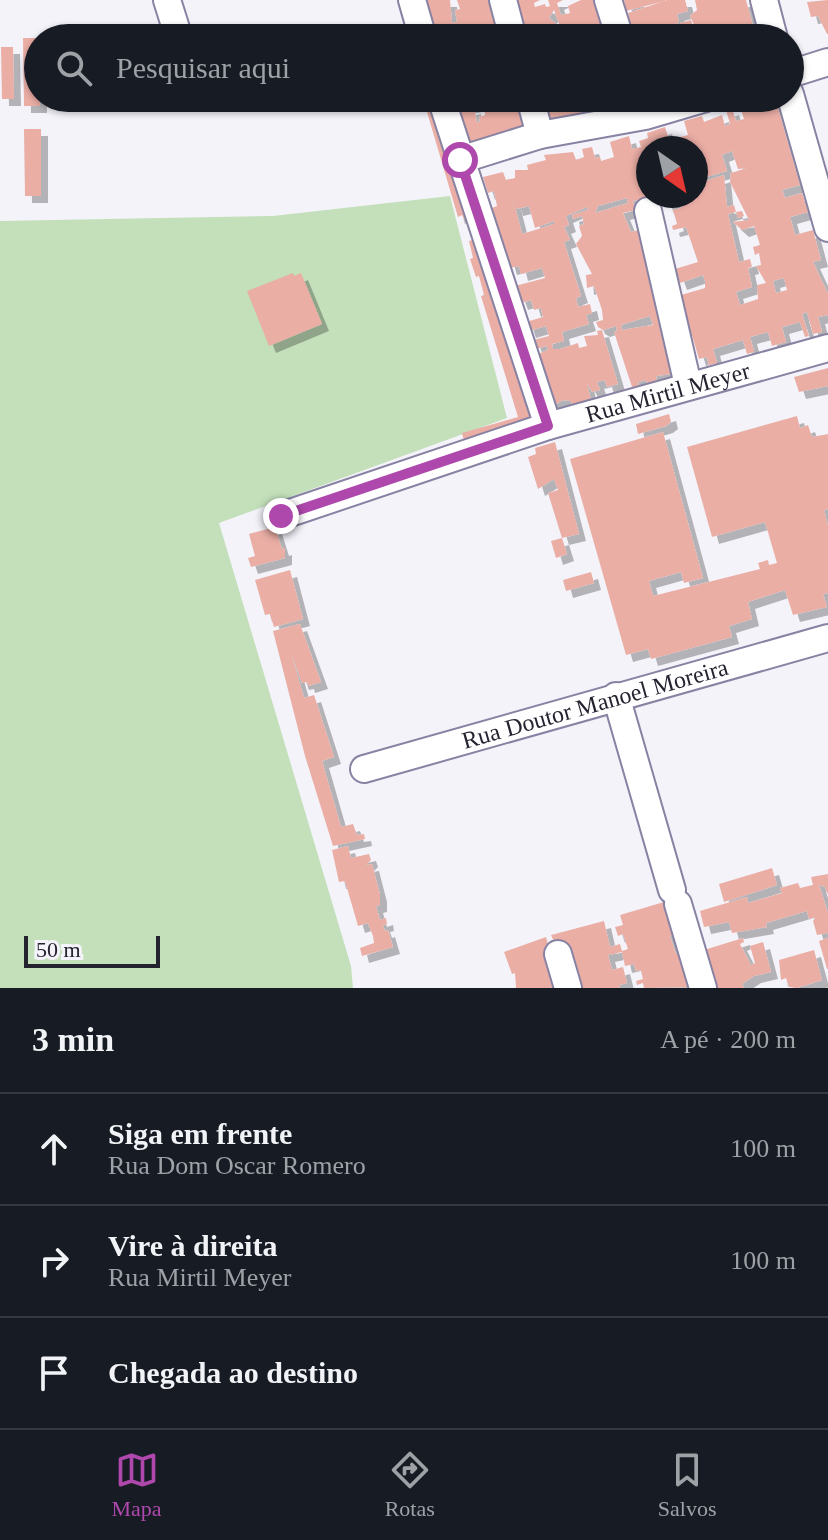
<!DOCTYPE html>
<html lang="pt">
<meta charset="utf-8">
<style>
:root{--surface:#171b24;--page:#242831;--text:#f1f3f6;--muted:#9ea1a6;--line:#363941;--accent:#af48ac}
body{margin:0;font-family:"Times New Roman",serif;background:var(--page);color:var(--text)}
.compass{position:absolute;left:636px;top:136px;width:72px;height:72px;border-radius:50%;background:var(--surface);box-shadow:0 2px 6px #0004;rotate:146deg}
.scale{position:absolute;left:24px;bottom:20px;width:136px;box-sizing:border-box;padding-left:8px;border:4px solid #262331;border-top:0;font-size:22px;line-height:28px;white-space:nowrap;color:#262331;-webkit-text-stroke:6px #f4f3fa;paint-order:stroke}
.stop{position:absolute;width:24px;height:24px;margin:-18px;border:6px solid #af48ac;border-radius:50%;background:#fff}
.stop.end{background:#af48ac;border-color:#fff;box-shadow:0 2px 8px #0008}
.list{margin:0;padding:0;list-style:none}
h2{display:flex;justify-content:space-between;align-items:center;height:104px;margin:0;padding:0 32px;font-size:34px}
h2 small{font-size:26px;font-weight:400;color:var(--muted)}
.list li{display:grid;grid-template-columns:52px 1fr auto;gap:24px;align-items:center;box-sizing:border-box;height:112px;padding:0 32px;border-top:2px solid var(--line)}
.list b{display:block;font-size:30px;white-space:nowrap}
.list p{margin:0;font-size:26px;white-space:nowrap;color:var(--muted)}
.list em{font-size:26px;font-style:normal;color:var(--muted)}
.icon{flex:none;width:44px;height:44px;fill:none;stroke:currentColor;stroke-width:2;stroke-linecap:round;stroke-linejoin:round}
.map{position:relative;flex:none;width:828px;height:988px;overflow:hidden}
.search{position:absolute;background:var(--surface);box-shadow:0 2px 6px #0004;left:24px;right:24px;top:24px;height:88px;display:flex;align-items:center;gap:20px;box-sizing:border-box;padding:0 28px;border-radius:44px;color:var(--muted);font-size:30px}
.sheet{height:440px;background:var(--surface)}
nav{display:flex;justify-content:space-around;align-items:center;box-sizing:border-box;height:112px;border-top:2px solid var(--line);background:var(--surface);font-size:22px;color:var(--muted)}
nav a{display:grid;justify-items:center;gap:4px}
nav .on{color:var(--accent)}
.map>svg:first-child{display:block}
.green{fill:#c3e0bb}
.building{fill:#eaaea5;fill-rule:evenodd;filter:url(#shadow)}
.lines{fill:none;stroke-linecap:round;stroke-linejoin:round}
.minor-casing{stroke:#8882a3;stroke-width:30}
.minor{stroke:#fff;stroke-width:26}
.route{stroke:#af48ac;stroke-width:10}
.labels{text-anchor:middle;stroke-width:6;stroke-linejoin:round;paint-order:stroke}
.street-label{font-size:24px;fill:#262331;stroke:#f4f3fa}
</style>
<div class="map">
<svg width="828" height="988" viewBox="0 0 828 988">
<defs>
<filter id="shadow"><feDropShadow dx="7" dy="7" stdDeviation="0" flood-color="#0004"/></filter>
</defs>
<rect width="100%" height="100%" fill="#f4f3fa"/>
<path class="green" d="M 450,196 L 507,418 L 219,523 L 351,966 L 353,988 L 0,988 L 0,221 L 273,216 Z"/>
<g class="building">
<path d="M 425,0 L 450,0 L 452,23 L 457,22 L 455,10 L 460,9 L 457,0 L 497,0 L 505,38 L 459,38 L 457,26 L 454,28 L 456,38 L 437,38 Z"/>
<path d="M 517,0 L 540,0 L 534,3 L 535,7 L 545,4 L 546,7 L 550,6 L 548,0 L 563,0 L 557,3 L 561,15 L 570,13 L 568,6 L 581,0 L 601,0 L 612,38 L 593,38 L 589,24 L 574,28 L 577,38 L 560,38 L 559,33 L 562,32 L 554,10 L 549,18 L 559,26 L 553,33 L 555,38 L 524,38 L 516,12 L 520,11 Z"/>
<path d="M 624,0 L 665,0 L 665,1 L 626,11 Z"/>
<path d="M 667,0 L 685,0 L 688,11 L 677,14 L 679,23 L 675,24 L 680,38 L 633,38 L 628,13 Z"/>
<path d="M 695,0 L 746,0 L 754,29 L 714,38 L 710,24 L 704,25 L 707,38 L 696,38 L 693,27 L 681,31 L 680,23 L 691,20 L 693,27 L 695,27 L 690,16 L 697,10 Z"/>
<path d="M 828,0 L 828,34 L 827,34 L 818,16 L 811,17 L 807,2 Z"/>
<path d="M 23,38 L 38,38 L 40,106 L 24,106 Z"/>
<path d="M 1,47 L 13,47 L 14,99 L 2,99 Z"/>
<path d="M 454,98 L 489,98 L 490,101 L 521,98 L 534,133 L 468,150 L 457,111 L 474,107 L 477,123 L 480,121 L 479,117 L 485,115 L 484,103 L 457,109 Z"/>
<path d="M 543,98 L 619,98 L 621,104 L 598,110 L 593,103 L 595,107 L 581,111 L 582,115 L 552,124 Z"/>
<path d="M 760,98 L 775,98 L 800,185 L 782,190 L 785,198 L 802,193 L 808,212 L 790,217 L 795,235 L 813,230 L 821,260 L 813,262 L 828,294 L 828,315 L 818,317 L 822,332 L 813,334 L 807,312 L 802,314 L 809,336 L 805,337 L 800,322 L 782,327 L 786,342 L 772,346 L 768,332 L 750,337 L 754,352 L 747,354 L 743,340 L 713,349 L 717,363 L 709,365 L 707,357 L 699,359 L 690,328 L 680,331 L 671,298 L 705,288 L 705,281 L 703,275 L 680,283 L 675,269 L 698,262 L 686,227 L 673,230 L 672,226 L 677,224 L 673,210 L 681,208 L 680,203 L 667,207 L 663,196 L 696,196 L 696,184 L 724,175 L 727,207 L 734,205 L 736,212 L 742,211 L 744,216 L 738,218 L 736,212 L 728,214 L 739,262 L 750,259 L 752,267 L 748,268 L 752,287 L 736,292 L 740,305 L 758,299 L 757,285 L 766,283 L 756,266 L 761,265 L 759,253 L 755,255 L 753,247 L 760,245 L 754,226 L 742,230 L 733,222 L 749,220 L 730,182 L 731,173 L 747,168 L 738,169 L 732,151 L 722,155 L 727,171 L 696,180 L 696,148 L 648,148 L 648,197 L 633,201 L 635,210 L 623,213 L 631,232 L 639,230 L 678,373 L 656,376 L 657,380 L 647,383 L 646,380 L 638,382 L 639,386 L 632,387 L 614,332 L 617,331 L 616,326 L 603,330 L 598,327 L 596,322 L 603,320 L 602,310 L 594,286 L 587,288 L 586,275 L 592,274 L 576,244 L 582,236 L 579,226 L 584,224 L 582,216 L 573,219 L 572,215 L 588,210 L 587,207 L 566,216 L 569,225 L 564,227 L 570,240 L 564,242 L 581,296 L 576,298 L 578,307 L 590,304 L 592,313 L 586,315 L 589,324 L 562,332 L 564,341 L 552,344 L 553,349 L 560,349 L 578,343 L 579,348 L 587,346 L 584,336 L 598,335 L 597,331 L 602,330 L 618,384 L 607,387 L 605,380 L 597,382 L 600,390 L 592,392 L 587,383 L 591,401 L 573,407 L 571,401 L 563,400 L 551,407 L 538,354 L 548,350 L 547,346 L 536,349 L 533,340 L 549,336 L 546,326 L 529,331 L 526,322 L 543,317 L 541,308 L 534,310 L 531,300 L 521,303 L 515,286 L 545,278 L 542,268 L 521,274 L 519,266 L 510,268 L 492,208 L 497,206 L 494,191 L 488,193 L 483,177 L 503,172 L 506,180 L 515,178 L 515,170 L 528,170 L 527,165 L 546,160 L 544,155 L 573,152 L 576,160 L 584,157 L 582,149 L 592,147 L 595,158 L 600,157 L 601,161 L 614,157 L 610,142 L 629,136 L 632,149 L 641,147 L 639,141 L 648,138 L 647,133 L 665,127 L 669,140 L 688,135 L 684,121 L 702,116 L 704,122 L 722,115 L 725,126 L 730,124 L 726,110 L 732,108 L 736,121 L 744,119 L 740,106 ZM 511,191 L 516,209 L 529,206 L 535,228 L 554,221 L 554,224 L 522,234 ZM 627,198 L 628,203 L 595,213 L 598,206 ZM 784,278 L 787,290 L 776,293 L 773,281 ZM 650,316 L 653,325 L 622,330 L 621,325 Z"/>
<path d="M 441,108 L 475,216 L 464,219 L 462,215 L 458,217 L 427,112 Z"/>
<path d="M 24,129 L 41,129 L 41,196 L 25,196 Z"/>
<path d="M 483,237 L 536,421 L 464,441 L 462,433 L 518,417 L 481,296 L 484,295 L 479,276 L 476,277 L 470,259 L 473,258 L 469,241 Z"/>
<path d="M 293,273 L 294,276 L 301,273 L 322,324 L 269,346 L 247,291 Z"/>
<path d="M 828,368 L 828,386 L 799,392 L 794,377 Z"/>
<path d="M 669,414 L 671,422 L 666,426 L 638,434 L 636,424 Z"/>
<path d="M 797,416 L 800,428 L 808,425 L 812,437 L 828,434 L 828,509 L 824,510 L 828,526 L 828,593 L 823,594 L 827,607 L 793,615 L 785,590 L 748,602 L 752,619 L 729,626 L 732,637 L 651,659 L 648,649 L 626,655 L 570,459 L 663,432 L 703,578 L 684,583 L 681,572 L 649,581 L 653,596 L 760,569 L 758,563 L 768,560 L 769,565 L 777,563 L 765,522 L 712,537 L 687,447 Z"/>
<path d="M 555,442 L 579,534 L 562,538 L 567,554 L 556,558 L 551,541 L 562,538 L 548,493 L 558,490 L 554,479 L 538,489 L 528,457 L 536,454 L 535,448 Z"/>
<path d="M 275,527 L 282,549 L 285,548 L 285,558 L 251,567 L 248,558 L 255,556 L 249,534 Z"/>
<path d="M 290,570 L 303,619 L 274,627 L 270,614 L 265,615 L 255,580 Z"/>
<path d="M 591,572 L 594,583 L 566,591 L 563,580 Z"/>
<path d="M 300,624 L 321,682 L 308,686 L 307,682 L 302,683 L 291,653 L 304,698 L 314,695 L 334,757 L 322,761 L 341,827 L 353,824 L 357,835 L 364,834 L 365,839 L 333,846 L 305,756 L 273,631 Z"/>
<path d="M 348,846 L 351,858 L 369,854 L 371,860 L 366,865 L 372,864 L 380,895 L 380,905 L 376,906 L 380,920 L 386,918 L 387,924 L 383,925 L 385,931 L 388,930 L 393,947 L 362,956 L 360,948 L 374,943 L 373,936 L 368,923 L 358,926 L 345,881 L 339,882 L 332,850 Z"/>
<path d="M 772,868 L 777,885 L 724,902 L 719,884 Z"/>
<path d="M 828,874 L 828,895 L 825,887 L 819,885 L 828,913 L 828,933 L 817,935 L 813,921 L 816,917 L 809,919 L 807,911 L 766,923 L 767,927 L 732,933 L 729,922 L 704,927 L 700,911 L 747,897 L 748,903 L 782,893 L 780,888 L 798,883 L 800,888 L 813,885 L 811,877 Z"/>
<path d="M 664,902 L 676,935 L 670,936 L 676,954 L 683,952 L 690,987 L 644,988 L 643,983 L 637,985 L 636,981 L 643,979 L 641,970 L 636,971 L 634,964 L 625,966 L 622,952 L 608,955 L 612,970 L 623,967 L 627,983 L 619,985 L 620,988 L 576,988 L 551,935 L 604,921 L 610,947 L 620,944 L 622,951 L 628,949 L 623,934 L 618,936 L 615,927 L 623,925 L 620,915 Z"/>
<path d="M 546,937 L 560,988 L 516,988 L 515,973 L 512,974 L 504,952 Z"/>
<path d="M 743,938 L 744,942 L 740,944 L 751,965 L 744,970 L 755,963 L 750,946 L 763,942 L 771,972 L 754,976 L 742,984 L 744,988 L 715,988 L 704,950 Z"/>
<path d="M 828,938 L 828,969 L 827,969 L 819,941 Z"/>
<path d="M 814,950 L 822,980 L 797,988 L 789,987 L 786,978 L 781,980 L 779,960 Z"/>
</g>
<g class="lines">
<g class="minor-casing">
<g id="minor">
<path d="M 167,0 L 179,38"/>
<path d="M 412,0 L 423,38"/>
<path d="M 503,0 L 513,38"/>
<path d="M 608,0 L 620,38"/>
<path d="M 764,0 L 774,38"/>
<path d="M 790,74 L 828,62"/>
<path d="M 790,94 L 828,228"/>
<path d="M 441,98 L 548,426"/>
<path d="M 530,98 L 540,135"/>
<path d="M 460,160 L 540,135 L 645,116 L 706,98"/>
<path d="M 648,211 L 688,385"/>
<path id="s1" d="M 281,516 L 548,426 L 828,348"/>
<path d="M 616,696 L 672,890"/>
<path id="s2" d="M 364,769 L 828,638"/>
<path d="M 678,904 L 703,988"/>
<path d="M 558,954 L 568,988"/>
</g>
</g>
<use href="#minor" class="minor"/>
</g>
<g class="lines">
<path class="route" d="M 281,516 L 548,426 L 460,160"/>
</g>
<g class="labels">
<g class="street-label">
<text dy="8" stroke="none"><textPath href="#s1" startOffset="406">Rua Mirtil Meyer</textPath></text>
<text dy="8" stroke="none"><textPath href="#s2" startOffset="240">Rua Doutor Manoel Moreira</textPath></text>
</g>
</g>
</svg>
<svg class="compass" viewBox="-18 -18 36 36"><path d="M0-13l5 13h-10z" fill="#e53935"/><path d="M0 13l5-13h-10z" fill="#9ea1a6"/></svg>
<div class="scale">50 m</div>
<div class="stop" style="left:460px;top:160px"></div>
<div class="stop end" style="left:281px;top:516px"></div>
<div class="search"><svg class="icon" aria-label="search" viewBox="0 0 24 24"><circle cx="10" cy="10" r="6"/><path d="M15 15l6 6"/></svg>Pesquisar aqui</div>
</div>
<section class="sheet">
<h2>3 min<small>A pé · 200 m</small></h2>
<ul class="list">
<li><svg class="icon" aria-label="ahead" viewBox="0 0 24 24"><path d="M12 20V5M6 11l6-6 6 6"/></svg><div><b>Siga em frente</b><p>Rua Dom Oscar Romero</p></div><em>100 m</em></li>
<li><svg class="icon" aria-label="right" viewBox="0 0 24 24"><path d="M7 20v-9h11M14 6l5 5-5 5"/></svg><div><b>Vire à direita</b><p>Rua Mirtil Meyer</p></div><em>100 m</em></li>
<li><svg class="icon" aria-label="arrive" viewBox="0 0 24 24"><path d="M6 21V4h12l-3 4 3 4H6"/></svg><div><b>Chegada ao destino</b></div></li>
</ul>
</section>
<nav>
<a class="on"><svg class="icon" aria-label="map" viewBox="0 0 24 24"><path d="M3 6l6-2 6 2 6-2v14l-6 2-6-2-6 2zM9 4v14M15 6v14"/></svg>Mapa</a>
<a><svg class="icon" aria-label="directions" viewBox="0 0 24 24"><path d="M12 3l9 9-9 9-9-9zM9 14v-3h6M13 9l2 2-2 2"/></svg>Rotas</a>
<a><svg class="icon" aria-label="saved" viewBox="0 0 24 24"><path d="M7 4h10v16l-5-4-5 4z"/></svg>Salvos</a>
</nav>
